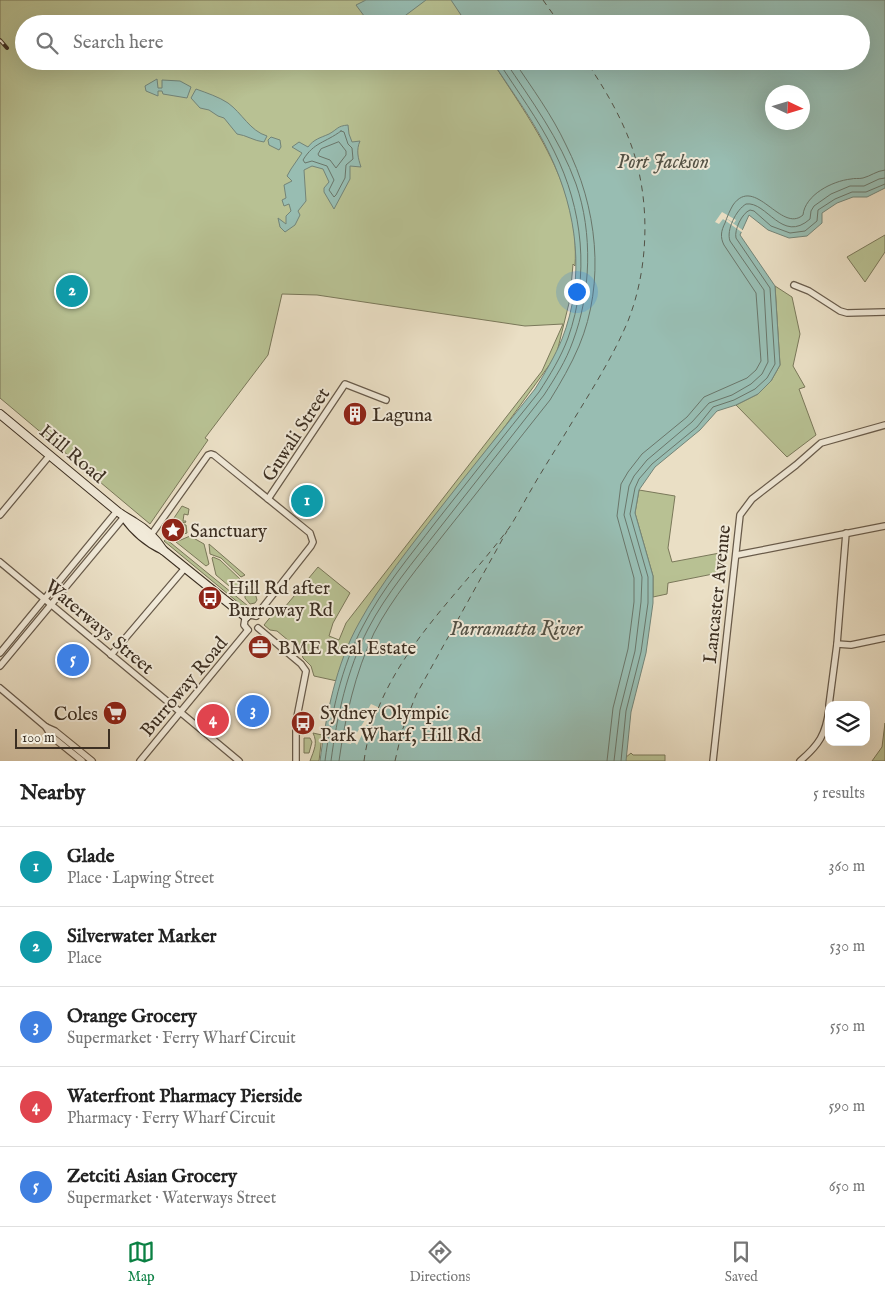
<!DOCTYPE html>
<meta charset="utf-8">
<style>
:root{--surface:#fff;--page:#f2f2f2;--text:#222;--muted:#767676;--line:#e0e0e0;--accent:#0b8043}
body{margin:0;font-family:"IM FELL English",serif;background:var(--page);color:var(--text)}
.controls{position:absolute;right:15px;bottom:15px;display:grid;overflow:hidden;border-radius:10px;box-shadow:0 5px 20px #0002}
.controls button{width:45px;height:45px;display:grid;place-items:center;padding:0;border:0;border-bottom:1px solid var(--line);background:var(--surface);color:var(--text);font:25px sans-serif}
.compass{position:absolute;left:765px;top:85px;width:45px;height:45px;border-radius:50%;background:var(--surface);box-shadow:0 5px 20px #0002;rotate:94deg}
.scale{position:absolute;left:15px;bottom:12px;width:95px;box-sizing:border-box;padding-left:5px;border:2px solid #3c2f22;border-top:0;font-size:14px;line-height:18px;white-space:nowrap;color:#3c2f22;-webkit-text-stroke:4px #f1ead9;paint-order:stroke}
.you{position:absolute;left:576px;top:291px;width:18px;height:18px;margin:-12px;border:4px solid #fff;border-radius:50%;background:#1a73e8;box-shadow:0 0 0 8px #1a73e833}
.badge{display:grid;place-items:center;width:32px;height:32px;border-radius:50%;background:var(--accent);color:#fff;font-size:16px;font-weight:700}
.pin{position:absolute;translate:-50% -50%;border:2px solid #fff;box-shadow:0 1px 5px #0006}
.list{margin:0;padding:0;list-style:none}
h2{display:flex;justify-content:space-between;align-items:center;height:65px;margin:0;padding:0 20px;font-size:21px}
h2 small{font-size:16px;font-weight:400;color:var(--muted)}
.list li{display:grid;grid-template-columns:32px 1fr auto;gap:15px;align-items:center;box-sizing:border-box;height:80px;padding:0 20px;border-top:1px solid var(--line)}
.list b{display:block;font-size:19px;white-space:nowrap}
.list p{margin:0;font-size:16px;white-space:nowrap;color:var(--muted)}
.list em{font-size:16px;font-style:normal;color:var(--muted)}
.icon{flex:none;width:28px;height:28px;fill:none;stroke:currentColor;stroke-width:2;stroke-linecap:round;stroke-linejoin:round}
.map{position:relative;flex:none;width:885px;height:761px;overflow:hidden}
.search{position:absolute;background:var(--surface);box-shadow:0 5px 20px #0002;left:15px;right:15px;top:15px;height:55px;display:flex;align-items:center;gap:12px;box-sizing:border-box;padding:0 18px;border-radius:28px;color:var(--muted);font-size:19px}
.sheet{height:465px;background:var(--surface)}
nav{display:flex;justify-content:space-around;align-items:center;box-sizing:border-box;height:70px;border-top:1px solid var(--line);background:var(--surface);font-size:14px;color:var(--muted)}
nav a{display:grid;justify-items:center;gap:2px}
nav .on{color:var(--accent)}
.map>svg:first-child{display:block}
.green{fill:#b8c193;stroke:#7a785a}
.water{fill:#98bdb2;stroke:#738478;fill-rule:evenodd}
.pier{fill:#eadfc5}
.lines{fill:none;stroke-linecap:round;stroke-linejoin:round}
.shore{stroke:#6a766a;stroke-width:1}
.ferry{stroke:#535246;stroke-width:1;stroke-dasharray:6 5;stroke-linecap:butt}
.street-casing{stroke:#685b4b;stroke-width:8}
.secondary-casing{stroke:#3c2f22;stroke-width:10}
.street{stroke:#f1ead9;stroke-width:5.5}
.secondary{stroke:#f1ead9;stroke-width:8}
.rail-casing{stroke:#3c2f22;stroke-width:4}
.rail{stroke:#f1ead9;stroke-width:2;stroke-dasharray:5.5;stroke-linecap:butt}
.labels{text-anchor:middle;stroke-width:4;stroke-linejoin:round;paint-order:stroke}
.poi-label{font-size:19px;fill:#3c2f22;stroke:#f1ead9;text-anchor:start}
.street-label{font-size:19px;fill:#3c2f22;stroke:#f1ead9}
.water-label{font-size:20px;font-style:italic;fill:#535246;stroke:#f1ead9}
</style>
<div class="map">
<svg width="885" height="761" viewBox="0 0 885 761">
<rect width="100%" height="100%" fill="#eadfc5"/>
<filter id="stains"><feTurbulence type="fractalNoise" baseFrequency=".004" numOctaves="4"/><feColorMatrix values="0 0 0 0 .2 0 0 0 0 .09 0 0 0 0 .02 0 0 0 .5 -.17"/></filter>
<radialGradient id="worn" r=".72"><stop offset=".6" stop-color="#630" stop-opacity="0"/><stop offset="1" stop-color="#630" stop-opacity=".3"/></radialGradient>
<g class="green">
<path d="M 0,0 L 452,0 L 467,24 L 24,24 L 24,61 L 492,61 C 533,125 580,186 575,266 L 573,264 L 570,299 L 557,352 L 550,364 L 506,425 L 376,595 L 346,651 L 337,681 L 314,676 L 311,666 L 303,658 L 301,651 L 277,631 L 270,630 L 264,625 L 276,610 L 280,613 L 318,567 L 350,593 L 333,623 L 329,636 L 339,640 L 346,623 L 542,371 L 563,324 L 525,326 L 317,295 L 282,294 L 268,355 L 205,438 L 208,440 L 150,524 L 0,398 Z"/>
<path d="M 885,235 L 885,252 L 865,282 L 847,257 Z"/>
<path d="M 775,286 L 792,297 L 800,334 L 793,366 L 805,387 L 799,389 L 816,435 L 787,457 L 736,405 L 758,394 L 771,381 L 780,365 Z"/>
<path d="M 639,490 L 675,496 L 668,548 L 672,562 L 725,552 L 723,572 L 668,583 L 667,594 L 653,597 L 653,576 L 635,513 Z"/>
<path d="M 182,506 L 189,509 L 188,515 L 184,514 L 183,521 L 186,521 L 185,523 L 175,520 L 174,518 Z"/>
<path d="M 172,523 L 186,525 L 187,533 L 172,538 L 168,530 Z"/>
<path d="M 190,536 L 204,544 L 209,564 L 206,566 L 176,542 Z"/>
<path d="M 166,539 L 248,606 L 246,609 L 164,541 Z"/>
<path d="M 209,544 L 245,575 L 241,577 L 221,558 L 210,554 Z"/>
<path d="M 213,557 L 220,560 L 241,580 L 239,589 L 235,591 L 216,575 L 212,558 Z"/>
<path d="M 245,584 L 254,589 L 257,600 L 255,603 L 250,604 L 245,598 Z"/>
<path d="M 885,723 L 885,761 L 872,761 L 882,747 Z"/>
<path d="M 313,733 L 322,735 L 319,761 L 310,761 C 314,750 318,743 313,733 Z"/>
<path d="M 304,738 L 310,738 L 312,742 L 309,753 L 304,753 Z"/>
<path d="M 631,753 L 633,755 L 665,755 L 665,761 L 626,761 L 625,758 Z"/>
</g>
<g class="water">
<path d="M 366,0 L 426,0 L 394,24 L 370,24 L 356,5 Z"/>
<path d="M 451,0 L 885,0 L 885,188 L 867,197 L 853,197 L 837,203 L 822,213 L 822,223 L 807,236 L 789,238 L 768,230 L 749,215 L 740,235 L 775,286 L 780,365 L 771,381 L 758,394 L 736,405 L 717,411 L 700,430 L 655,467 L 639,490 L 635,513 L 653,576 L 653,603 L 646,653 L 631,712 L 626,761 L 320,761 C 326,715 336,664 359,623 C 381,583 410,547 438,511 C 470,470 503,429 535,389 C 545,373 555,356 562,339 C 586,278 577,212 550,155 C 535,122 512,92 492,61 L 861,61 L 861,24 L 467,24 ZM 772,92 L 802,92 L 802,122 L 772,122 Z"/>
<path d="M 157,79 L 158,88 L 162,88 L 162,80 L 180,81 L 191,87 L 187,98 L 163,94 L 162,91 L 158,91 L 158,96 L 146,91 L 145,86 Z"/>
<path d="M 196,89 C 207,93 219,97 228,103 C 242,113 250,131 267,136 L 264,142 C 254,141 246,135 237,134 L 224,118 L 218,116 L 209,110 L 200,108 L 191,98 Z"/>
<path d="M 348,125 L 349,134 L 352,142 L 360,141 C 356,150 358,158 361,167 L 350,166 L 350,179 L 334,209 L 324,192 L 324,188 L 329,182 L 323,169 L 312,166 L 304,170 L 306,201 L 298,211 L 300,215 L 295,225 L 285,232 L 280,227 L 278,218 L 286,224 L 286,216 L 291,211 L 289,204 L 284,206 L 282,200 L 286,198 L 284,185 L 292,181 L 287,176 L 291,169 L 302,153 L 292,147 L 299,142 L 308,147 C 314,139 320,138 329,134 C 338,129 337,126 348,125 Z"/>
<path d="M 271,137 L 280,140 L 281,147 L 279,150 L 269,145 L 268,140 Z"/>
</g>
<g class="pier">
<path d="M 722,212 L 736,220 L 734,223 L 724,217 L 744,231 L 743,233 L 723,219 L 719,224 L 715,222 Z"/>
<path d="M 371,704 L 380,708 L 371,723 L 368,722 L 357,745 L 354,742 L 352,741 L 351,744 L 335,741 L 335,738 L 324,735 L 325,728 L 356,734 L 365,720 L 363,718 Z"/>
</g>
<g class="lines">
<g class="shore">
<path d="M 341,131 L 344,132 L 348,144 L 352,148 L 353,159 L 346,165 L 345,178 L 336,195 L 334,197 L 329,190 L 334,180 L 327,166 L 312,161 L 305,163 L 303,160 C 314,142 325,143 341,131 Z"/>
<path d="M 339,142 L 346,151 L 346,155 L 336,168 L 330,160 L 319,156 L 318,154 L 321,149 Z"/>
<path d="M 325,761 C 331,715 341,667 363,626 C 382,589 410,556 435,523 C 470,479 504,435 539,392 C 550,375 561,357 568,338 C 590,276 583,209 554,151 C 539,120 517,91 498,61"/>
<path d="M 331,761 C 337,716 347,670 368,629 C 386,594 414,561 438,530 C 473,485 509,440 544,395 C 555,378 566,361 573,341 C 591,293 593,233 576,184 C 560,139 531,100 505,61"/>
<path d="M 339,761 C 345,718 355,673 374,633 C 392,598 420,565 444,534 C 480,489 515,444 550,400 C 561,382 571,365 579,346 C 606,282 597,206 566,145 C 552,115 532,88 514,61"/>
<path d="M 607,761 L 613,708 L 628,649 L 634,602 L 634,578 L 617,516 L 621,484 L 628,472 L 642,454 L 687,417 L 704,397 L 747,378 L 756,370 L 761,361 L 756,293 L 724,245 C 720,237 721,231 725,223 C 727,217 730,210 733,205 C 755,174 781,234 803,215 C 805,195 832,181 851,179 C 854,178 859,179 863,178 C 871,176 876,171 885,170"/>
<path d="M 614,761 L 620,710 L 635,651 L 641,602 L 642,577 L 624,515 L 629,486 L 634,476 L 647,460 L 692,422 L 709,403 L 732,395 L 751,384 L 762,374 L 768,362 L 764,290 L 730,241 C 726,230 736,210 746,204 C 767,201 782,244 810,219 L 811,211 L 814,206 L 831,194 L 850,186 L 864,186 L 879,179 L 885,178"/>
<path d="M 621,761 L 626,711 L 641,652 L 648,603 L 648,577 L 630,514 L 635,488 L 639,479 L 652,464 L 697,427 L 713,407 L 734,400 L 755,389 L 767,378 L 775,364 L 770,288 L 736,238 C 734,230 742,213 750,210 L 754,211 L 771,226 L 790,233 L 805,231 L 817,221 L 818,210 L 835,199 L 852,192 L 866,192 L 885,184"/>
</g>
<g class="ferry">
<path d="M 543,0 L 560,24"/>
<path d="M 364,761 C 377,665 454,601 509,528 C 517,516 524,502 531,490 C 543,469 556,449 568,429 C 589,394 612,359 628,321 C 647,273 650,214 637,164 C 628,128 607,92 586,61"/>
<path d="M 395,761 L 402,731 L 416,695 L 507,531"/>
</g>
<g class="street-casing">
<g id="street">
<path d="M 794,285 L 809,291 L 840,311 L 847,313 L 885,312"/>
<path d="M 268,499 L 345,384 L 386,400"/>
<path d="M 0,515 L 50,455"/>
<path d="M 151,535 L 208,455 L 211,454 L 214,455 L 310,533 L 313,542 L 311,546 L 256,616"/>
<path d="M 737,555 L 885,526"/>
<path d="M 0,562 L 239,761"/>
<path d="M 258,628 L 301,664 L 306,671 L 296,722 L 296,761"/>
<path d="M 248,630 L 244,625 L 245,619 L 250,615 L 256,616"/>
<path d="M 837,644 L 851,645 L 885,638"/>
<path d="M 0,653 L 117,511"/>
<path d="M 111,655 L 185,568"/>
<path d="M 0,666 L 124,517"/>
<path d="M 0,688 L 46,727 L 55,731 L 92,761"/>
<path d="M 829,705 L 837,644 L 846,533"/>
<path d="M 46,727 L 51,736 L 82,761"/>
<path d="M 140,761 L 248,630"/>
<path d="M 713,761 L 740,515 L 752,499 L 796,465 L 821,443 L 885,425"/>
<path d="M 800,761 C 819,745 826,734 829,709"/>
</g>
</g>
<g class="secondary-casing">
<g id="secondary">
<path d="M 0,414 L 117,511 C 123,516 128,518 134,522 C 146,529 156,539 163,550"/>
<path d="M 124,517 C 134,531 148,543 163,550 L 246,617"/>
</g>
</g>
<use href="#street" class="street"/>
<use href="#secondary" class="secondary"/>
<g class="rail-casing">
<path id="rail" d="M 0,40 L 7,48"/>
</g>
<use href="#rail" class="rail"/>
</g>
<defs>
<g id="building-disc" transform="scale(1.25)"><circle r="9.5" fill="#8f2418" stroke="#f1ead9"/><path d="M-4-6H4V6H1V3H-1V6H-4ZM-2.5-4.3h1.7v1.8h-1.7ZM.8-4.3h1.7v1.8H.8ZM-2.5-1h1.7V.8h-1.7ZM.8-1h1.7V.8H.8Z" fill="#fff"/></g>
<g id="sight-disc" transform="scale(1.25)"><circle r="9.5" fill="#8f2418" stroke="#f1ead9"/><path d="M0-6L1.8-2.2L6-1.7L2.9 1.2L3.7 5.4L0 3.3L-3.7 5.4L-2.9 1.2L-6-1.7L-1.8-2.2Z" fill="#fff"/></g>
<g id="bus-disc" transform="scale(1.25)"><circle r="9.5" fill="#8f2418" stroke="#f1ead9"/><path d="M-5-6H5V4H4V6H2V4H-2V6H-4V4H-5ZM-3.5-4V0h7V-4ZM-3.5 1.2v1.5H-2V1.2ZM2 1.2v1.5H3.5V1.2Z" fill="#fff"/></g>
<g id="office-disc" transform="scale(1.25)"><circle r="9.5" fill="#8f2418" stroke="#f1ead9"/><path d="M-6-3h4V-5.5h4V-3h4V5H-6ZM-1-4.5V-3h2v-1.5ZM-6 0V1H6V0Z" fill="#fff"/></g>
<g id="supermarket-disc" transform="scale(1.25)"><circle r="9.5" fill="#8f2418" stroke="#f1ead9"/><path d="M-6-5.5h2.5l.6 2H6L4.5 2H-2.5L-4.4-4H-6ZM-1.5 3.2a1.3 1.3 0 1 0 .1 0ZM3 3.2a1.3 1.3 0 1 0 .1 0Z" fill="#fff"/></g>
</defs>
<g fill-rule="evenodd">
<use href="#building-disc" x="355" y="414"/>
<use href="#sight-disc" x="173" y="530"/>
<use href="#bus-disc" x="210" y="598"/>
<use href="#office-disc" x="260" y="647"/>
<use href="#supermarket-disc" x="115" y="713"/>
<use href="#bus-disc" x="303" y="723"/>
</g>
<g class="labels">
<g class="poi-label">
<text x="372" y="421">Laguna</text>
<text x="190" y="537">Sanctuary</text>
<text x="228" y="594">Hill Rd after<tspan x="228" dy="22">Burroway Rd</tspan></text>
<text x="278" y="654">BME Real Estate</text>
<text x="320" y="719">Sydney Olympic<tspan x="320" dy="22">Park Wharf, Hill Rd</tspan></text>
<text x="98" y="720" text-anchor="end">Coles</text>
</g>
<g class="street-label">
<text transform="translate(295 434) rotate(-57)" y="7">Guwali Street</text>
<text transform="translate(73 453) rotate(40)" y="7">Hill Road</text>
<text transform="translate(716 594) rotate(-84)" y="7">Lancaster Avenue</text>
<text transform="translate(100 626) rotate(40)" y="7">Waterways Street</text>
<text transform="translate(183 686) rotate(-50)" y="7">Burroway Road</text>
</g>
<g class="water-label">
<text x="663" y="168">Port Jackson</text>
<text x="516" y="635">Parramatta River</text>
</g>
</g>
<rect width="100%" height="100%" filter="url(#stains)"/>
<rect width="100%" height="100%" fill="url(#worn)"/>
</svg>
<div class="controls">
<button><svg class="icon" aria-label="layers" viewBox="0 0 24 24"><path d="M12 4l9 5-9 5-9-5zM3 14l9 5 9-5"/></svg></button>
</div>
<svg class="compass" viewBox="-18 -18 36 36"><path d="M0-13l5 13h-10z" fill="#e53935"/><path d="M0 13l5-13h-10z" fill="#767676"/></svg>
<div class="scale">100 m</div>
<div class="you"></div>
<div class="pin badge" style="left:307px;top:501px;background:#0f9aa8">1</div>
<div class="pin badge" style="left:72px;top:291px;background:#0f9aa8">2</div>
<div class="pin badge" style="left:253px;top:711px;background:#3f7fe0">3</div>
<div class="pin badge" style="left:213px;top:720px;background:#e0444e">4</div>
<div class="pin badge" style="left:73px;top:660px;background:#3f7fe0">5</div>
<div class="search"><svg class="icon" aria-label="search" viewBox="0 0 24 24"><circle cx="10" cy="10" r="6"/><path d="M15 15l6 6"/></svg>Search here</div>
</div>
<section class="sheet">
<h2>Nearby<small>5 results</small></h2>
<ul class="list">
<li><span class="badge" style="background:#0f9aa8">1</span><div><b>Glade</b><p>Place · Lapwing Street</p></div><em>360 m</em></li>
<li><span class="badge" style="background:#0f9aa8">2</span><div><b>Silverwater Marker</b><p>Place</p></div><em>530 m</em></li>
<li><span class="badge" style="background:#3f7fe0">3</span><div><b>Orange Grocery</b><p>Supermarket · Ferry Wharf Circuit</p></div><em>550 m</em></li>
<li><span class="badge" style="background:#e0444e">4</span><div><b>Waterfront Pharmacy Pierside</b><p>Pharmacy · Ferry Wharf Circuit</p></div><em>590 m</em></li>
<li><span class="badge" style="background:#3f7fe0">5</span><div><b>Zetciti Asian Grocery</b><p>Supermarket · Waterways Street</p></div><em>650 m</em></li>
</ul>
</section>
<nav>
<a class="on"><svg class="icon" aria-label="map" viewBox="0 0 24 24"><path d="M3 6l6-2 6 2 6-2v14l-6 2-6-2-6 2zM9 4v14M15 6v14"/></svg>Map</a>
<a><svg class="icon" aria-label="directions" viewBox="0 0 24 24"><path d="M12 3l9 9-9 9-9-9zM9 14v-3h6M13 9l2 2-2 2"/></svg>Directions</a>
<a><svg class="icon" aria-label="saved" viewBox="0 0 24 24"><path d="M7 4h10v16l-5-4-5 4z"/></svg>Saved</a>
</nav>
